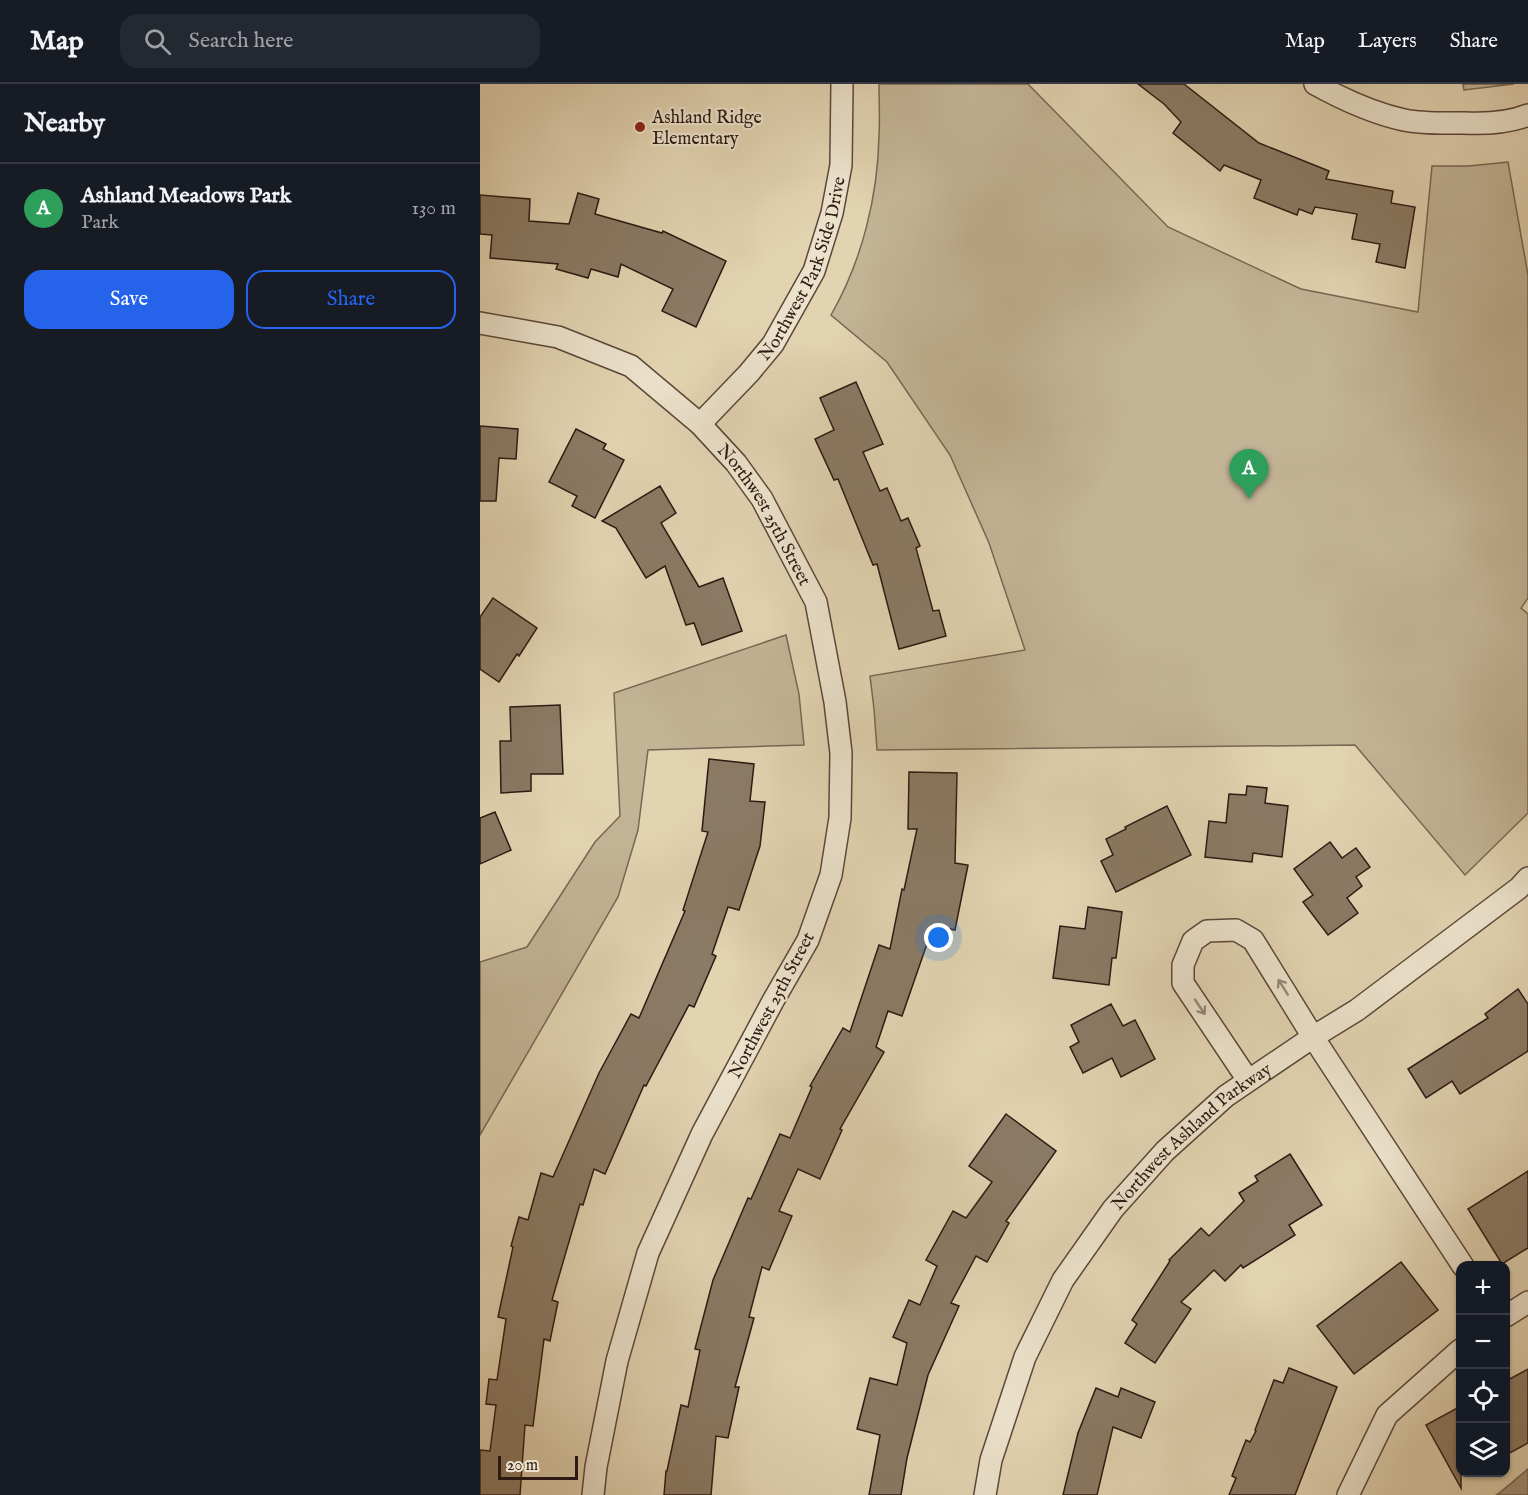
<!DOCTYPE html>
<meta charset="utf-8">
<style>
:root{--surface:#171b24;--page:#242831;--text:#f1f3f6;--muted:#9ea1a6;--line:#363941;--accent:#2563eb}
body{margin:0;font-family:"IM FELL English",serif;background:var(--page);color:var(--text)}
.controls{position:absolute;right:18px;bottom:18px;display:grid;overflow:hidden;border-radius:12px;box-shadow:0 2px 4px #0004}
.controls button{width:54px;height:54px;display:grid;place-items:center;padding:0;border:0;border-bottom:2px solid var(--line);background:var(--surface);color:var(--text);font:30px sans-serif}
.scale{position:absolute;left:18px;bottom:15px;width:80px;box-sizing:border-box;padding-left:6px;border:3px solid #2d1a13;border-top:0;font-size:16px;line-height:21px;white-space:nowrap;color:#2d1a13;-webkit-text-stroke:4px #ece2cc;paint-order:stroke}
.you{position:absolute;left:459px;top:854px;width:21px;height:21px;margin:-15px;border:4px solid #fff;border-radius:50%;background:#1a73e8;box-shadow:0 0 0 9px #1a73e833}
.badge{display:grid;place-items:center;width:39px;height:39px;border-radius:50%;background:var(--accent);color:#fff;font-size:20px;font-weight:700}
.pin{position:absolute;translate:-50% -50px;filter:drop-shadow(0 2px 3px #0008)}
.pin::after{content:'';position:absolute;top:32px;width:21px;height:18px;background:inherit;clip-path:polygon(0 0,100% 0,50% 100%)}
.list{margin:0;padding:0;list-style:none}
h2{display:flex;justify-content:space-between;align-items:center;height:78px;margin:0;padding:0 24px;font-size:26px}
h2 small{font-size:20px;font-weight:400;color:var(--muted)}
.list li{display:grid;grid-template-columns:39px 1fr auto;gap:18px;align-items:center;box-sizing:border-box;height:90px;padding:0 24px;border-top:2px solid var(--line)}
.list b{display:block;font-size:22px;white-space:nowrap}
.list p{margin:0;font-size:20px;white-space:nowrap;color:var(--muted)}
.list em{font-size:20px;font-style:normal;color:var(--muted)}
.actions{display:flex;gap:12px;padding:18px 24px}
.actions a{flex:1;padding:14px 0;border:2px solid var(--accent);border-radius:18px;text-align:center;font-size:21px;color:var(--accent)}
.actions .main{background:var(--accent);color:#fff}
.icon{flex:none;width:33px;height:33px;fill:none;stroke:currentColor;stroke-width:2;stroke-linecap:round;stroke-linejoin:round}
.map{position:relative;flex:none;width:1048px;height:1411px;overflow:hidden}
header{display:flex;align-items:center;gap:36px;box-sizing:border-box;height:84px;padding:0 30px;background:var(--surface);border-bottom:2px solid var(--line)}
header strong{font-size:28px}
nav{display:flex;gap:33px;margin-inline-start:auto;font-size:21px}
.search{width:420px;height:54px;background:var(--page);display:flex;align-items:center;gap:15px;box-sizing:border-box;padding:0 21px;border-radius:18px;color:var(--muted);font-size:22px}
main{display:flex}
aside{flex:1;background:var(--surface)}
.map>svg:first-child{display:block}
.green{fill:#c3b496;stroke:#786754;stroke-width:1.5}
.water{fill:#a4947b;stroke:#746351;stroke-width:1.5}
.building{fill:#8b7a65;stroke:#2d1a13;stroke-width:1.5}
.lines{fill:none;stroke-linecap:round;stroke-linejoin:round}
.minor-casing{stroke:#5a483a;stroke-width:24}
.minor{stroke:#ece2cc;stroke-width:21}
.oneway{stroke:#968879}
.poi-dot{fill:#8f2418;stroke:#ece2cc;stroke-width:2}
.labels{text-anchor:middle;stroke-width:4.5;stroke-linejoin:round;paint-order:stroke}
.poi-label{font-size:18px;fill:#2d1a13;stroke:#ece2cc;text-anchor:start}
.street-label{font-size:18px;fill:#2d1a13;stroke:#ece2cc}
</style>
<header>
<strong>Map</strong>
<div class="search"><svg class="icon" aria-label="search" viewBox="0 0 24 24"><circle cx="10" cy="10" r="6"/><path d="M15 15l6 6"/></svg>Search here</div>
<nav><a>Map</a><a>Layers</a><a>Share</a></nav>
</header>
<main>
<aside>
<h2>Nearby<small></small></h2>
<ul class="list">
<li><span class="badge" style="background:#2e9e5b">A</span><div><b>Ashland Meadows Park</b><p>Park</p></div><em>130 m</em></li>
</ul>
<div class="actions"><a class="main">Save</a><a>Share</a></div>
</aside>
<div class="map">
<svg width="1048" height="1411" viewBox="0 0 1048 1411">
<rect width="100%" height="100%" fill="#e2d3b1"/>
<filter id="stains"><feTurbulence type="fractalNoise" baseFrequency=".00333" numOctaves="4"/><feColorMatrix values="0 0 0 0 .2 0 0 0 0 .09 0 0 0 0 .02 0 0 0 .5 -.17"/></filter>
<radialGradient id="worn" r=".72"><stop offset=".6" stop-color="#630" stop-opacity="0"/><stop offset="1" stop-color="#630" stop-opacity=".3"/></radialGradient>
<g class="green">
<path d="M 399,0 L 548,0 L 688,143 L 821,205 L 938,228 L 952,82 L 989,82 L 1028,78 L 1048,191 L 1048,514 L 1041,524 L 1048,530 L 1048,729 L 985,791 L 875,661 L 397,666 L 394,625 L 390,592 L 545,566 L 509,459 L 470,371 L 407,278 L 351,231 C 382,177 398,112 399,51 C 400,34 399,17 399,0 Z"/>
<path d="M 983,0 L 1034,0 L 984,6 Z"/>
<path d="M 306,551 L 319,610 L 324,661 L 168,666 L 158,746 L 138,813 L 0,1051 L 0,878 L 47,863 L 115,758 L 140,732 L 134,609 Z"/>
</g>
<path class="water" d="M 1048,1385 L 1048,1411 L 1016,1411 L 1018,1410 Z"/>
<g class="building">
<path d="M 658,0 L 704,0 L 779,59 L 849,87 L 846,95 L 913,107 L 911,119 L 935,123 L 925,184 L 896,178 L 900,160 L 872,155 L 877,130 L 835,123 L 832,130 L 819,125 L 817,131 L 774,114 L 781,96 L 744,81 L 740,87 L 693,49 L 701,38 L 684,20 Z"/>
<path d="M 98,109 L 119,115 L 115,130 L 182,149 L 183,147 L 246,177 L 216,243 L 182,227 L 193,205 L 141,180 L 138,193 L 111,185 L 108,194 L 76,185 L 78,180 L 10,174 L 12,151 L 0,150 L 0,111 L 50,115 L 49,137 L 89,140 Z"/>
<path d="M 376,298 L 403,360 L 383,368 L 400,407 L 407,404 L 421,437 L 428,434 L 440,462 L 436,464 L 453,527 L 459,526 L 466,552 L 419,565 L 397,480 L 393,481 L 358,395 L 354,396 L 335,355 L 354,346 L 340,314 Z"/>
<path d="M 0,342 L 38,345 L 36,375 L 19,374 L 16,417 L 0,417 Z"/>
<path d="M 96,345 L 126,360 L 123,365 L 144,376 L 115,434 L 92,422 L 97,412 L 69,398 Z"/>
<path d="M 180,402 L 196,429 L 181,439 L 219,503 L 243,494 L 262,547 L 222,561 L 214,539 L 206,541 L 185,482 L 166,494 L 136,444 L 122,437 Z"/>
<path d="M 13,514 L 57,544 L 39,572 L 37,570 L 19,598 L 0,585 L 0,533 Z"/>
<path d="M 80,621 L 83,690 L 51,690 L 51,707 L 21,709 L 20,657 L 31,657 L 30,623 Z"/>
<path d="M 229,675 L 274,680 L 270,717 L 285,718 L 280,762 L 259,826 L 248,823 L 232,870 L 236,872 L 214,923 L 209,921 L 166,1002 L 164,1001 L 125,1090 L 114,1085 L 103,1121 L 100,1120 L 72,1216 L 78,1218 L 70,1257 L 64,1255 L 53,1342 L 45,1341 L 40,1411 L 0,1411 L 0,1366 L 10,1367 L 16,1321 L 6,1320 L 9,1295 L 17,1296 L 26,1235 L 18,1233 L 33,1163 L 31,1162 L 39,1133 L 48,1136 L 61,1089 L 73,1093 L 119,989 L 151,930 L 159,934 L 205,827 L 203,826 L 228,748 L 222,747 Z"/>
<path d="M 429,688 L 477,689 L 475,779 L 488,781 L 475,846 L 452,841 L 450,854 L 449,854 L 422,932 L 408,927 L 396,963 L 404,968 L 360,1045 L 362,1046 L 340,1095 L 318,1085 L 299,1127 L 312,1132 L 289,1186 L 282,1183 L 269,1233 L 274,1234 L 255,1303 L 259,1303 L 248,1354 L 236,1352 L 231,1411 L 184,1411 L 186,1387 L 187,1387 L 201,1321 L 208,1323 L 220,1266 L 215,1265 L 233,1196 L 268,1114 L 271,1115 L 300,1050 L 310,1054 L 332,1003 L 330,1002 L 363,944 L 370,948 L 399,861 L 410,865 L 422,805 L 424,806 L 437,745 L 428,745 Z"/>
<path d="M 767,702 L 787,704 L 785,719 L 808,722 L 802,773 L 773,769 L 772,778 L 725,773 L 729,737 L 746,739 L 749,710 L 766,711 Z"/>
<path d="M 687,722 L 711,771 L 636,808 L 621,777 L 633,771 L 626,755 L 646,745 L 645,743 Z"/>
<path d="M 15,728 L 31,766 L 0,780 L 0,734 Z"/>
<path d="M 850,758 L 862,774 L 876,764 L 890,783 L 876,793 L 882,802 L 867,814 L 878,829 L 848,851 L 823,818 L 833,811 L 814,785 Z"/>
<path d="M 608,823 L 642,828 L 636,874 L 632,874 L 629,901 L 573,894 L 580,842 L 605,845 Z"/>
<path d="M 1038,905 L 1048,920 L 1048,967 L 980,1010 L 972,997 L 946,1014 L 928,985 L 1008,934 L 1005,930 Z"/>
<path d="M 631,920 L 643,942 L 655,936 L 675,975 L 641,993 L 632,974 L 603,989 L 590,963 L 599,958 L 591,941 Z"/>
<path d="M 526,1030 L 576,1067 L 526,1137 L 529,1139 L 507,1178 L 496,1172 L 471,1219 L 479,1222 L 448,1291 L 427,1374 L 421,1411 L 389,1411 L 400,1351 L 377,1345 L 390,1294 L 417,1301 L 427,1259 L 413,1253 L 429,1216 L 440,1221 L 457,1182 L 446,1176 L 473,1127 L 486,1134 L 512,1098 L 489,1082 Z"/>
<path d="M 810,1070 L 842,1121 L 809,1141 L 815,1151 L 763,1184 L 761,1181 L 745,1197 L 734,1186 L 701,1218 L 711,1225 L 675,1279 L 645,1259 L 657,1240 L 652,1236 L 690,1177 L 689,1176 L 721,1144 L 729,1152 L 764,1117 L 759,1109 L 778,1097 L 775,1092 Z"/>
<path d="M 1048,1087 L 1048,1164 L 1022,1180 L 988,1125 Z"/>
<path d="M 921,1178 L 958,1226 L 874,1290 L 837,1242 Z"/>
<path d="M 809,1284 L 857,1303 L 815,1411 L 749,1411 L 756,1394 L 752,1392 L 766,1356 L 770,1358 L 776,1347 L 775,1346 L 794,1296 L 803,1299 Z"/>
<path d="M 1048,1285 L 1048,1359 L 1026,1371 L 1026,1297 Z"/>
<path d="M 616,1304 L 638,1313 L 641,1304 L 675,1318 L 661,1354 L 633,1343 L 617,1411 L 583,1411 L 598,1349 Z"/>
<path d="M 981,1322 L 981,1404 L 946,1341 Z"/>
</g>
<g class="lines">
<g class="minor-casing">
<g id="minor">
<path d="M 835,0 C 864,16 892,29 924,36 C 944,40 965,39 984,39 C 1005,40 1028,39 1048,31"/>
<path id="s1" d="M 0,239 L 78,253 L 151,282 L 220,340 L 256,379 L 282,415 L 336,518 L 355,618 L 361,669 L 360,734 L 351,791 L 328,856 L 293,917 L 222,1050 L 168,1169 L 137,1277 L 116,1383 L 113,1411"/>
<path id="s2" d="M 220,340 L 269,289 L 293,260 L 334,187 L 352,129 L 361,81 L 362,0"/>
<path d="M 768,996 L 703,899 L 703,881 L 713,857 L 727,847 L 756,846 L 773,856 L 804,906 L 833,953 L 983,1182"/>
<path d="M 1026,1232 L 1048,1218"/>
<path id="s3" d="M 505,1411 L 511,1376 L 545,1273 L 583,1196 L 633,1125 L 685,1067 L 746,1012 L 833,953 L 877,926 L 1039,804 L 1048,794"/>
<path d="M 868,1411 L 907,1331 L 980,1266"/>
</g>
</g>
<use href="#minor" class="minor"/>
</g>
<defs><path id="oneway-shaft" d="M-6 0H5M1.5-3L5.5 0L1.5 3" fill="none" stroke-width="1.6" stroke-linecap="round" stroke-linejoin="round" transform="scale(1.5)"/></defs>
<g class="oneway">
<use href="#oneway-shaft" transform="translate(803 903) rotate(-122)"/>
<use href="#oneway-shaft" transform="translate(720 923) rotate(56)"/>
</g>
<circle class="poi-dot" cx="160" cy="43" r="6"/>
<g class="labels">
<g class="poi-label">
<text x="172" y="39">Ashland Ridge<tspan x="172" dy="21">Elementary</tspan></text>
</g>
<g class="street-label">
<text dy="6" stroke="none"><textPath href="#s2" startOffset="190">Northwest Park Side Drive</textPath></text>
<text dy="6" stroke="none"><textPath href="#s1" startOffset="360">Northwest 25th Street</textPath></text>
<text transform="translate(291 921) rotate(-62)" y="6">Northwest 25th Street</text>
<text dy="6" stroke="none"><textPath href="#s3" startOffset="424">Northwest Ashland Parkway</textPath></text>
</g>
</g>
<rect width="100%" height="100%" filter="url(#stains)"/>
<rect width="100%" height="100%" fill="url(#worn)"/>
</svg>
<div class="controls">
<button>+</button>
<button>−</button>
<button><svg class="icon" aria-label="locate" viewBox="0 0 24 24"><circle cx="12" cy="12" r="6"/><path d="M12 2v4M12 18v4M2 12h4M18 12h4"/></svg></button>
<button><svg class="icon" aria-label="layers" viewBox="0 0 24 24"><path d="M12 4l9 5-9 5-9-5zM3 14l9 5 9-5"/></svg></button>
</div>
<div class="scale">20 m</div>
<div class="you"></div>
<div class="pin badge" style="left:769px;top:415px;background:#2e9e5b">A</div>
</div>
</main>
